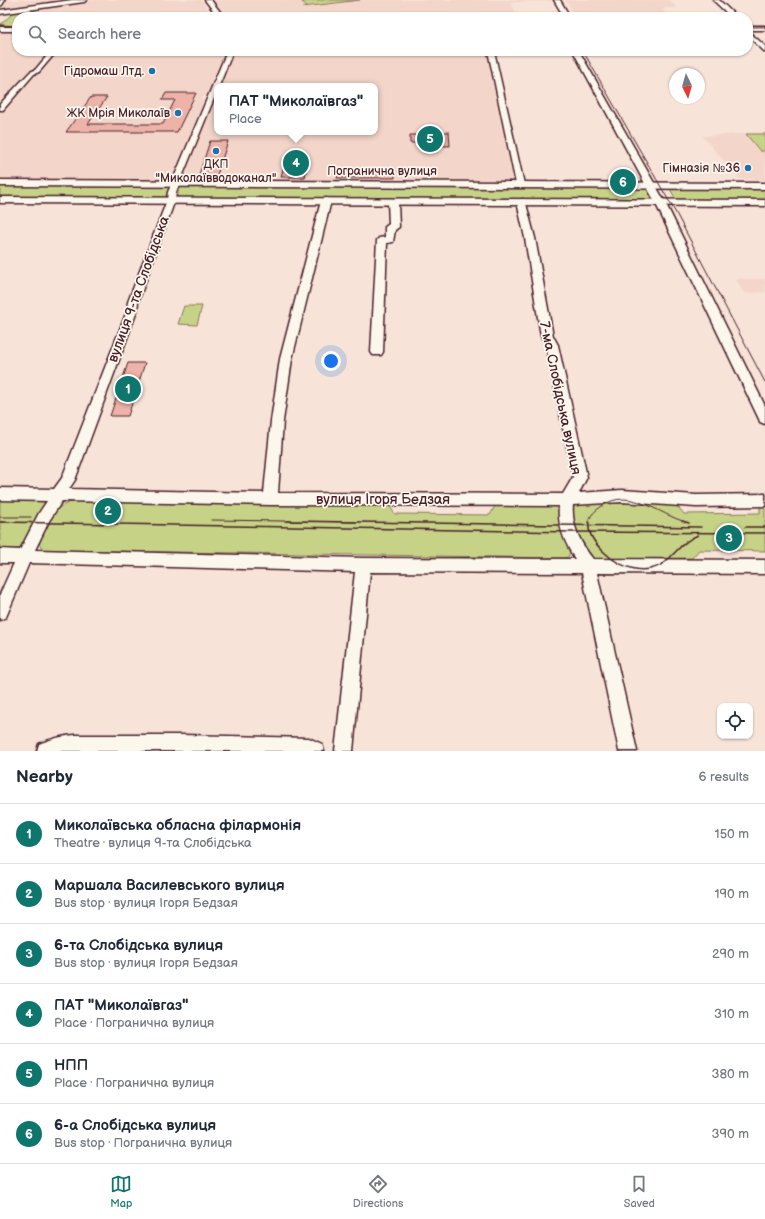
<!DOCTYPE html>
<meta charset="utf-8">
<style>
:root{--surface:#fff;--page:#f6f6f7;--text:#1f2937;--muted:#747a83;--line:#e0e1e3;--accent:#0f766e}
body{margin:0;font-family:"Balsamiq Sans",sans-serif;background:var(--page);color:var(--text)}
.controls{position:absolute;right:12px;bottom:12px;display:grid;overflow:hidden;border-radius:8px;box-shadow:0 1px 3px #0004}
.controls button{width:36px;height:36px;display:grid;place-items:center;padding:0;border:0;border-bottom:1px solid var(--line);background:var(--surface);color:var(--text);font:20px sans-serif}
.compass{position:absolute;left:669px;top:68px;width:36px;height:36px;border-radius:50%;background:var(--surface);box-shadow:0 1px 3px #0004;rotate:175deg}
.you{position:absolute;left:331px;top:361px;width:14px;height:14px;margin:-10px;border:3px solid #fff;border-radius:50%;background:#1a73e8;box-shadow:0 0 0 6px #1a73e833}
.badge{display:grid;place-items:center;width:26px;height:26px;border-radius:50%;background:var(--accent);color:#fff;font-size:13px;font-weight:700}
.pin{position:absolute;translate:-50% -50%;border:2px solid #fff;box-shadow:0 1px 4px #0006}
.popup{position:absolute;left:214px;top:83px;width:164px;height:52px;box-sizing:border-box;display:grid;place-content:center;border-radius:8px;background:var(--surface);filter:drop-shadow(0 1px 3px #0005);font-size:13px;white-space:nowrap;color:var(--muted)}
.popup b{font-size:15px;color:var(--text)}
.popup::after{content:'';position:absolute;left:50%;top:100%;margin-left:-8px;border:8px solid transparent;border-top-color:var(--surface)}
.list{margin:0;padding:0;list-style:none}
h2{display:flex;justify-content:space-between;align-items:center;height:52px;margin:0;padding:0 16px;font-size:17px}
h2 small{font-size:13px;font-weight:400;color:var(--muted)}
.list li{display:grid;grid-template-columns:26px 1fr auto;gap:12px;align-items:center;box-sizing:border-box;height:60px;padding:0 16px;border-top:1px solid var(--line)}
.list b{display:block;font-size:15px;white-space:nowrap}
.list p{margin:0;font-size:13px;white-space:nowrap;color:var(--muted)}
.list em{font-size:13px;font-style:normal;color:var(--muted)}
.icon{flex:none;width:22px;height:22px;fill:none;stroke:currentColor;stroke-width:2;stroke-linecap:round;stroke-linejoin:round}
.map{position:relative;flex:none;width:765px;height:751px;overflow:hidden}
.search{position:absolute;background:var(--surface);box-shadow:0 1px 3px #0004;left:12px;right:12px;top:12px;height:44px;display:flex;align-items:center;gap:10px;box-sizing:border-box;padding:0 14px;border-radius:16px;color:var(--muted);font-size:15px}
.sheet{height:412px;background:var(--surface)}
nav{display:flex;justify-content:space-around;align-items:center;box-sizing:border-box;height:56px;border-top:1px solid var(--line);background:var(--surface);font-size:11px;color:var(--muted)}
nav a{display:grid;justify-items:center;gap:2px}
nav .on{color:var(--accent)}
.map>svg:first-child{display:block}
.built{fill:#f4d5ca}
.green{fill:#c6d387;stroke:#887959}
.building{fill:#edb3a8;stroke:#4a1f2b}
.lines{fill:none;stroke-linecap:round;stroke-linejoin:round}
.minor-casing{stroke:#4a1f2b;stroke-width:3}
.major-casing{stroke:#4a1f2b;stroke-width:3}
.minor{fill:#fbf7ec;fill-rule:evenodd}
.major{fill:#fbf7ec;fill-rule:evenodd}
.tram-far1{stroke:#4a1f2b;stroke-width:1}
.tram{stroke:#4a1f2b;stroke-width:1.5}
.poi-dot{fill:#1f6fb2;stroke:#fbf7ec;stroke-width:1.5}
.labels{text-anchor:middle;stroke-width:3.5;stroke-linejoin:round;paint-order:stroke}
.far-poi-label{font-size:12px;fill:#4a1f2b;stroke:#fbf7ec;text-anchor:end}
.far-street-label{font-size:12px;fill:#4a1f2b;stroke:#fbf7ec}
.street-label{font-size:14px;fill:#4a1f2b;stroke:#fbf7ec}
</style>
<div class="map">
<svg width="765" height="751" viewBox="0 0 765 751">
<rect width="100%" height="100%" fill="#f7e3d8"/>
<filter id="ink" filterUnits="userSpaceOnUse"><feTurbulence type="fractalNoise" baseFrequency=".025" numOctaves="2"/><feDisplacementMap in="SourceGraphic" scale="8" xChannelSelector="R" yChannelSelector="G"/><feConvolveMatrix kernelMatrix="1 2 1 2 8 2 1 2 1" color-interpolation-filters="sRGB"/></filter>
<g filter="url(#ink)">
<g class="built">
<path d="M 7,0 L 62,0 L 63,2 L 1,11 Z"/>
<path d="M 95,0 L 201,0 L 214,17 L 56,17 L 56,15 L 33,17 L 34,8 Z"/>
<path d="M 211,0 L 314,0 L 303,2 L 306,7 L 360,0 L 551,0 L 552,1 L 510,2 L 518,17 L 224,17 Z"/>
<path d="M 566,0 L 669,0 L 677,8 L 662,8 L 667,17 L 575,17 Z"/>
<path d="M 0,30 L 17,30 L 17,51 L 229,51 L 219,74 L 214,75 L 211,83 L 214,84 L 210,94 L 201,98 L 204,101 L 174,177 L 160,181 L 0,181 Z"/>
<path d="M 232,51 L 489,51 L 516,178 L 514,181 L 508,182 L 188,181 L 184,179 L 184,177 L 217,91 L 217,132 L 375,132 L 375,86 L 219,86 Z"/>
<path d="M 765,133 L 765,180 L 740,179 L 702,136 Z"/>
<path d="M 736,279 L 765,279 L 765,292 L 744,293 Z"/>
</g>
<g class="green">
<path d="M 314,0 L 360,0 L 303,7 L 307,6 L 302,2 Z"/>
<path d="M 34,9 L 33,17 L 17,17 L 17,28 L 0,27 L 1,25 L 7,26 L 0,25 L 14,12 Z"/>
<path d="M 746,134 L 765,134 L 765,151 L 760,151 Z"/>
<path d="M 0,185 L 170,186 L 165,198 L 0,198 Z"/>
<path d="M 184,186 L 644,188 L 648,190 L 652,196 L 650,198 L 644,200 L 183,198 L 178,197 L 178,189 Z"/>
<path d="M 669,187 L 765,188 L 765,200 L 676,200 Z"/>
<path d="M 184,306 L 202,306 L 197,325 L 178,324 Z"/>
<path d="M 0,499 L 36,499 L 43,501 L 47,508 L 25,547 L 16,549 L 0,549 Z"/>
<path d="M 75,501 L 388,504 L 395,514 L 490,515 L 495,506 L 556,505 C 564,514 559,523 562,534 C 563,540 567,546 570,552 L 568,557 L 564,558 L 45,550 L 41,547 L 39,543 C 49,520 49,508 75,501 Z"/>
<path d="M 674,502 L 684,514 L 760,513 L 760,504 L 765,504 L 765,551 L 699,550 L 692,558 L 586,559 L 577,533 L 571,504 Z"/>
</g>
<g class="building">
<path d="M 166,93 L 196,93 L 177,132 L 66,132 L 91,97 L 107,97 L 88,124 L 163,124 L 175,100 L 162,100 Z"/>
<path d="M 421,132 L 449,132 L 450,146 L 424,145 L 424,143 L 410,143 L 410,135 L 422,135 Z"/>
<path d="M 210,141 L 228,141 L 216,178 L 198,178 Z"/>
<path d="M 286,157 L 309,157 L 305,177 L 281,177 Z"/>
<path d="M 338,170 L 395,170 L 395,178 L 337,178 Z"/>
<path d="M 128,363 L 145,363 L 128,416 L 110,416 Z"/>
</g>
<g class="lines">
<g class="minor-casing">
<g id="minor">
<path d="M 72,0 L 87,0 L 84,2 L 0,14 L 0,10 Z"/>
<path d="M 205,0 L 211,0 L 224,17 L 218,17 Z"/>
<path d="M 554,0 L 560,0 L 570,17 L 564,17 Z"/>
<path d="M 713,0 L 719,0 L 737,17 L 731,17 Z"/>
<rect x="748" y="26" width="17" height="4"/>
<rect x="0" y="27" width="17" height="4"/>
<path d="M 748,31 L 765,46 L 765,52 L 748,36 Z"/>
<path d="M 51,51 L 57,51 L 39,72 L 34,74 L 3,110 L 0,110 L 0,104 L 30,72 L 35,70 Z"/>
<path d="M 227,51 L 233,51 L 219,86 L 217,86 L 217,91 L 176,192 L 175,200 L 138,302 L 137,311 L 75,480 L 69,489 L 264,493 L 271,421 L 280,359 L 321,201 L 326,198 L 331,201 L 292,359 L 283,421 L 278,493 L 563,494 L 573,477 L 546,345 L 541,336 L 525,238 L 517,202 L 522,199 L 525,200 L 535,238 L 553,336 L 558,345 L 587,477 L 579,493 L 622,490 L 696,495 L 765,494 L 765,506 L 696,507 L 622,502 L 573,505 C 571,525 581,544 593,559 L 765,560 L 765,574 L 597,573 L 637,751 L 619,751 L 582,573 L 370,572 L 353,751 L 335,751 L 355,572 L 29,563 L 6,617 L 0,620 L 0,594 L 14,563 L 0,563 L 0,549 L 20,550 L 39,513 L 47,501 L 0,500 L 0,488 L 54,489 L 62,478 L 127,311 L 128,302 L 167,200 L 168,192 ZM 62,501 L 270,505 L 559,506 C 557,525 565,543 575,559 L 363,558 L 35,550 L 49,521 Z"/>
<path d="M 488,51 L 494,51 L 524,184 L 523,186 L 517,186 L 516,184 Z"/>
<path d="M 573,51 L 579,51 L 665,202 L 765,406 L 765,424 L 760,422 L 759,419 L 655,202 Z"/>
<path d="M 393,199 L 398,202 L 399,227 L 395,230 L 393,242 L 387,243 L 383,352 L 381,355 L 373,355 L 371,352 L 377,240 L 379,238 L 385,237 L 385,227 L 389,224 L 388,202 Z"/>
<path d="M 75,735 L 182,735 L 309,738 L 322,744 L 324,751 L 37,751 L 39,744 C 51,739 62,736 75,735 Z"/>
</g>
</g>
<g class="major-casing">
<g id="major">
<path d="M 0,0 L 5,0 L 2,5 L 0,6 Z"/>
<path d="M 0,180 L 765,183 L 765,189 L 0,186 Z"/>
<path d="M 0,197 L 765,200 L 765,206 L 0,203 Z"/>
</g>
</g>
<use href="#minor" class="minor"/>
<use href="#major" class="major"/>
<g class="tram-far1">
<path d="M 0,25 L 17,26"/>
<path d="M 748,27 L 765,27"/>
<path d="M 583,51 L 677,215 L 765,382"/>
<path d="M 0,517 L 31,517"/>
<path d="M 211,520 L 356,522"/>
<path d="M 0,522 L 4,522"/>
<path d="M 588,522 C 591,514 595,511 602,506 C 630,486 659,515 686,522"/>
</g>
<g class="tram">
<path d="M 286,521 L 701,527"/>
<path d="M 589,521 C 587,533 596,545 605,553 C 621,568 646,577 665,562 C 677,552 683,541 698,535"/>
<path d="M 682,521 L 689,523"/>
<path d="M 0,522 L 570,532 L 765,533"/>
<path d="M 745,527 L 765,527"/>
</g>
</g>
</g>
<g class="poi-dot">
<circle cx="152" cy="71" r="4"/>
<circle cx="178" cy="113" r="4"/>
<circle cx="216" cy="151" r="4"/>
<circle cx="748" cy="168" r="4"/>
</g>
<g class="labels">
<g class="far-poi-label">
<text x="144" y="75">Гідромаш Лтд.</text>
<text x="170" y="117">ЖК Мрія Миколаїв</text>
<text x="216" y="168" text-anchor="middle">ДКП<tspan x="216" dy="14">"Миколаївводоканал"</tspan></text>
<text x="740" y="172">Гімназія №36</text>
</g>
<g class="far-street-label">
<text x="382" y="175">Погранична вулиця</text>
</g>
<g class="street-label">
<text transform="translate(138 289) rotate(-70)" y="5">вулиця 9-та Слобідська</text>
<text transform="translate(561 398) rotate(78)" y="5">7-ма Слобідська вулиця</text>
<text x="383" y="504">вулиця Ігоря Бедзая</text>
</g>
</g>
</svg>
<div class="controls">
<button><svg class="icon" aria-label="locate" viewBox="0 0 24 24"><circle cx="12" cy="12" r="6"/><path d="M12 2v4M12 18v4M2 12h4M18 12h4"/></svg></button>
</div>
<svg class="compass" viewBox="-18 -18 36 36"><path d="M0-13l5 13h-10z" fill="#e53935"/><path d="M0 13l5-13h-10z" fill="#747a83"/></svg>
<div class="you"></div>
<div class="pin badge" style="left:128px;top:389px">1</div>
<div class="pin badge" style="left:108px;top:511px">2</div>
<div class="pin badge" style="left:729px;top:538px">3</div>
<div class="pin badge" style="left:296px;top:163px">4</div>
<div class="popup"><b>ПАТ &quot;Миколаївгаз&quot;</b>Place</div>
<div class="pin badge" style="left:430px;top:139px">5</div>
<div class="pin badge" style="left:623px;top:182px">6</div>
<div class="search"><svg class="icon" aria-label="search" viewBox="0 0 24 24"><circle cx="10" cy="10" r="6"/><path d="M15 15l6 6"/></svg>Search here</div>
</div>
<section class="sheet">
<h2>Nearby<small>6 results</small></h2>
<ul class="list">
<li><span class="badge">1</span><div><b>Миколаївська обласна філармонія</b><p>Theatre · вулиця 9-та Слобідська</p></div><em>150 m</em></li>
<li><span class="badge">2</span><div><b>Маршала Василевського вулиця</b><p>Bus stop · вулиця Ігоря Бедзая</p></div><em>190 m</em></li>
<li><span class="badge">3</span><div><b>6-та Слобідська вулиця</b><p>Bus stop · вулиця Ігоря Бедзая</p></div><em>290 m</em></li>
<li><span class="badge">4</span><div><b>ПАТ &quot;Миколаївгаз&quot;</b><p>Place · Погранична вулиця</p></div><em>310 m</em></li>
<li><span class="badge">5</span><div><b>НПП</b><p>Place · Погранична вулиця</p></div><em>380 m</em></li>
<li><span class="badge">6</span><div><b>6-а Слобідська вулиця</b><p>Bus stop · Погранична вулиця</p></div><em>390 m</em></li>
</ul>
</section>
<nav>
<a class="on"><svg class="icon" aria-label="map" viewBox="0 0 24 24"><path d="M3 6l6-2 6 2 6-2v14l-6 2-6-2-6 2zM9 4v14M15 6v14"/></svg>Map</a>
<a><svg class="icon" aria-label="directions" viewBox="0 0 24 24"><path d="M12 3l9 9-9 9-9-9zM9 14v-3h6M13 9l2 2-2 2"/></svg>Directions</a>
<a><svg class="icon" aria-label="saved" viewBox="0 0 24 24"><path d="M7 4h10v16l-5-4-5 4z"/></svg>Saved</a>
</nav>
